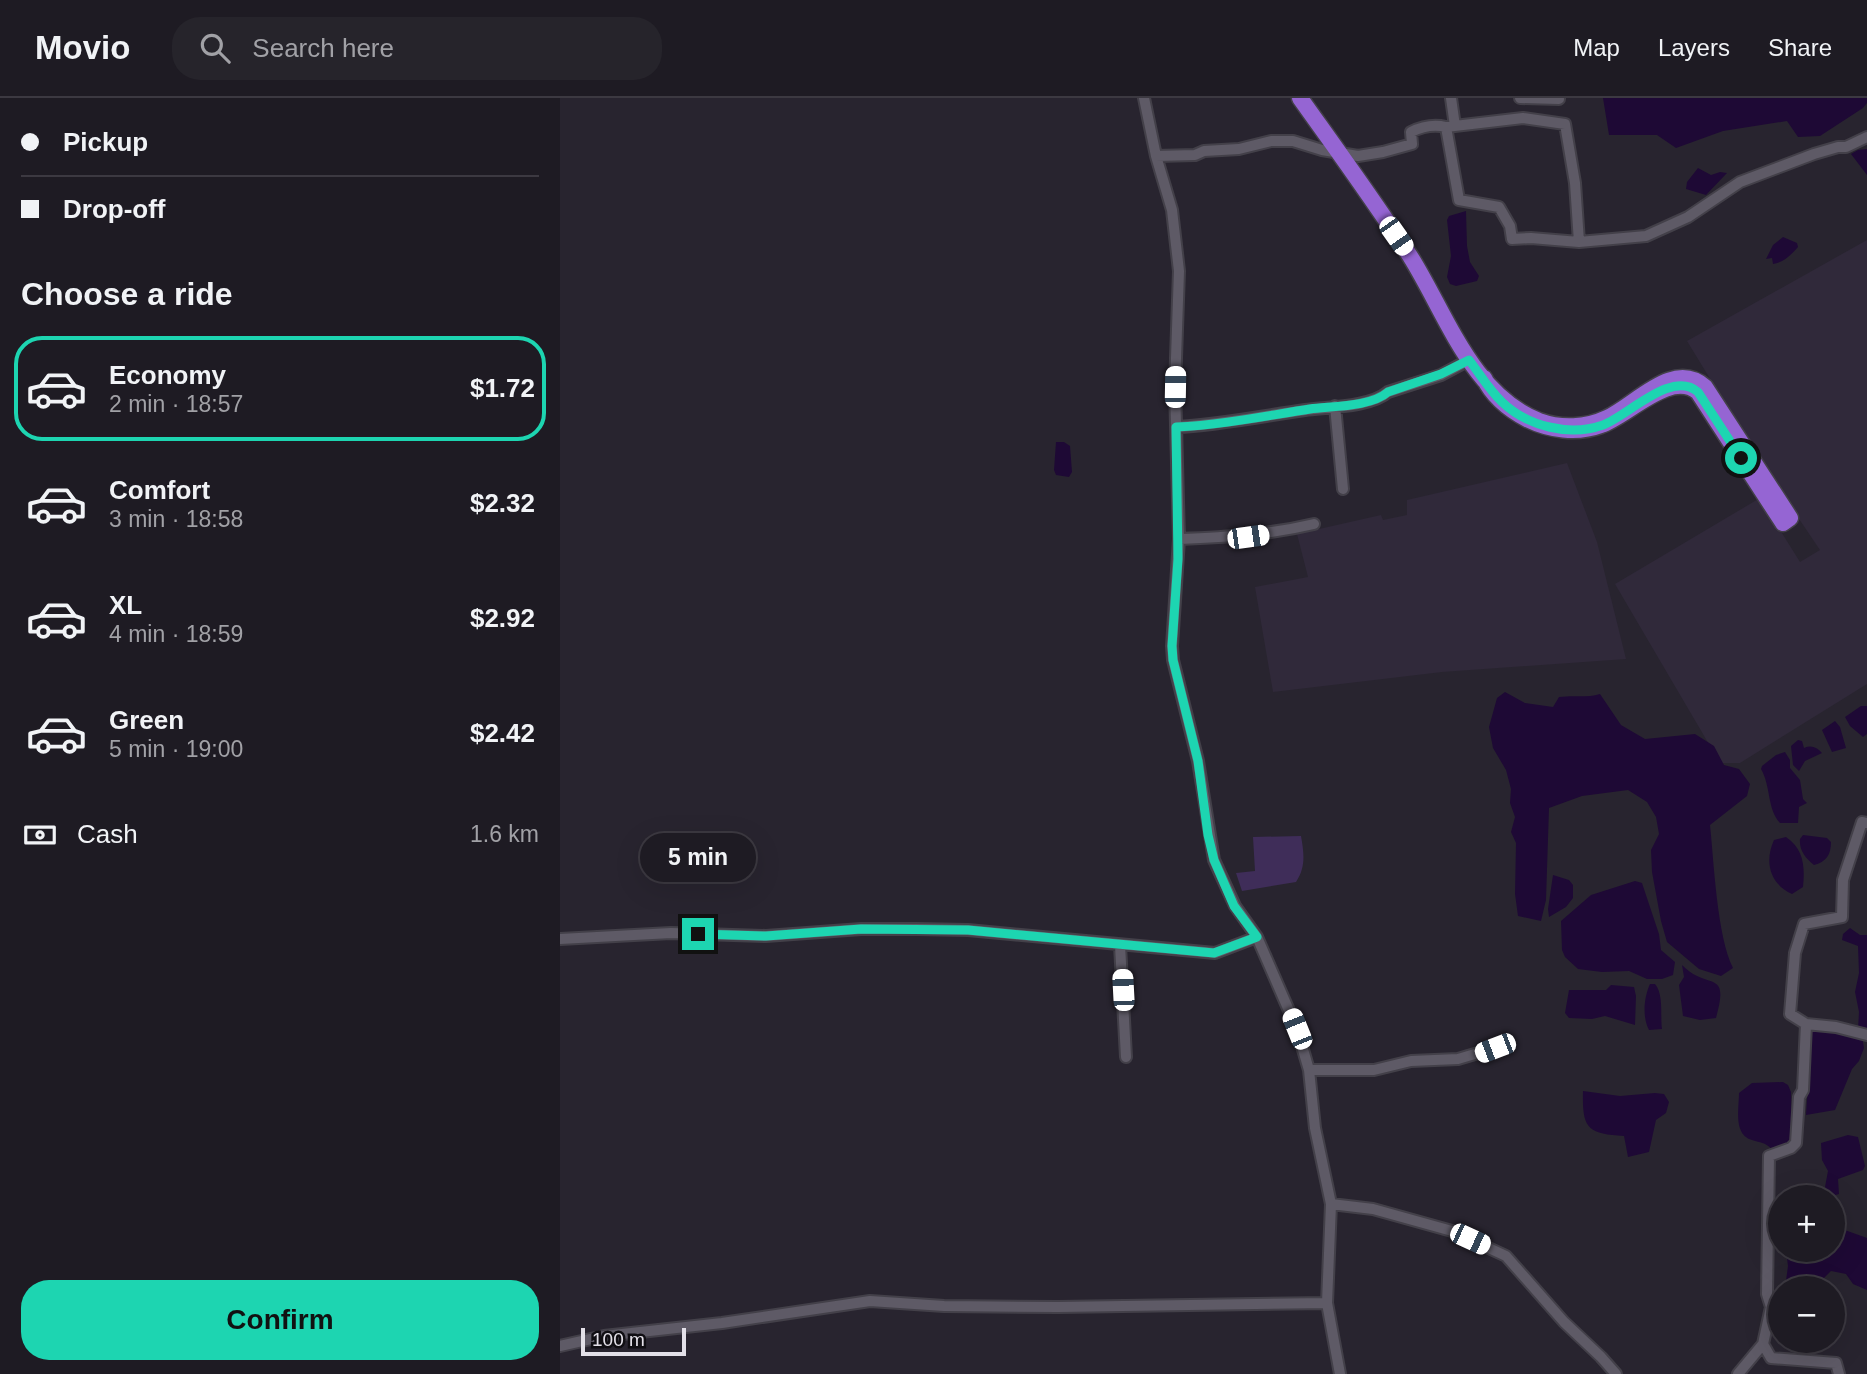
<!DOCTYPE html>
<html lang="en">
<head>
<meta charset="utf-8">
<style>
	:root { --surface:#1e1b23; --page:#26242b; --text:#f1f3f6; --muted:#a1a1a6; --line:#3c3941; --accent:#1dd5b1 }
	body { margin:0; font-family:Helvetica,sans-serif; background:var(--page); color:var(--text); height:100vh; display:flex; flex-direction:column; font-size:26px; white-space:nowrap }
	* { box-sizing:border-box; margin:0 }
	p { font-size:23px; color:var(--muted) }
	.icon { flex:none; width:38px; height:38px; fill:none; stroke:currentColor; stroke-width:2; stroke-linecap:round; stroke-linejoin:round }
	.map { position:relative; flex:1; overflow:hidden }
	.panel { display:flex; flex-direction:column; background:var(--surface); width:560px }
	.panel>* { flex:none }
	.guide { display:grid; align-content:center; height:154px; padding:0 21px; background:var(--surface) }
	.fabs { position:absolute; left:1208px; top:1087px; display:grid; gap:14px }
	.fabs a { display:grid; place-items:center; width:77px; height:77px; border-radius:50%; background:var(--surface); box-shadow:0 7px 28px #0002,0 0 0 2px var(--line); font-size:35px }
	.scale { position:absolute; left:21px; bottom:18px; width:105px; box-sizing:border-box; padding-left:7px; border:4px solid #e3e0e8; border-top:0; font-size:19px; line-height:24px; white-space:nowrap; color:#e3e0e8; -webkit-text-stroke:5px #100e13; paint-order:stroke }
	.end { position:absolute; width:32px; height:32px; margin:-16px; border:9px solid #1dd5b1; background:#111; box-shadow:0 0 0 4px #111 }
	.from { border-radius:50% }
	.bubble { position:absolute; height:49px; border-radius:24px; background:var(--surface); box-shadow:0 7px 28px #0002,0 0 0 2px var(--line); font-size:23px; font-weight:800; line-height:49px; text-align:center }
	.car { position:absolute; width:21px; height:42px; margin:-21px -10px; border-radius:9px; box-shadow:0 0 5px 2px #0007; background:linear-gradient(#fff 24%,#345 0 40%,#fff 0 76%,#345 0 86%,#fff 0) }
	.guide b { display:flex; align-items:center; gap:24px; height:66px; font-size:26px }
	.guide b+b { border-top:2px solid var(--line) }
	.guide i { width:18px; height:18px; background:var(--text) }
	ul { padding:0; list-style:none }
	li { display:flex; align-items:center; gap:21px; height:105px; margin:0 14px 10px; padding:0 7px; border:4px solid transparent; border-radius:28px }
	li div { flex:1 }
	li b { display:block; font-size:26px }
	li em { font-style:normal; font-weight:800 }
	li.active { border-color:var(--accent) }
	li>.icon { width:63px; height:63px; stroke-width:1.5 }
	h2 { padding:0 21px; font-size:32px; line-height:84px }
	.pay { display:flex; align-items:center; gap:18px; height:77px; padding:0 21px; font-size:26px }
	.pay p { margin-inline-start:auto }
	.button { display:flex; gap:14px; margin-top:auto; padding:14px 21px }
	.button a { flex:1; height:80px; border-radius:28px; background:var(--accent); color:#111; font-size:28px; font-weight:800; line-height:80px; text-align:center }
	header { display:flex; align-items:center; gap:42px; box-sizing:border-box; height:98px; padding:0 35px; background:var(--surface); border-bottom:2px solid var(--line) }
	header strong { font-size:33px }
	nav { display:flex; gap:38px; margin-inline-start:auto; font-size:24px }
	.search { width:490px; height:63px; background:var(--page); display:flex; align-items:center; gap:18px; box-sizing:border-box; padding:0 24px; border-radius:28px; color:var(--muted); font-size:26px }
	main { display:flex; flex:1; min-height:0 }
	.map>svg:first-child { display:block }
</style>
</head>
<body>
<header>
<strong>Movio</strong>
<div class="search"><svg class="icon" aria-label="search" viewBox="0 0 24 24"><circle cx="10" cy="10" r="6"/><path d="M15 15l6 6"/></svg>Search here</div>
<nav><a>Map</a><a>Layers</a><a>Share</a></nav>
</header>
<main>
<section class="panel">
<div class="guide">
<b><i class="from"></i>Pickup</b>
<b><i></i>Drop-off</b>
</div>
<h2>Choose a ride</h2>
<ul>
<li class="active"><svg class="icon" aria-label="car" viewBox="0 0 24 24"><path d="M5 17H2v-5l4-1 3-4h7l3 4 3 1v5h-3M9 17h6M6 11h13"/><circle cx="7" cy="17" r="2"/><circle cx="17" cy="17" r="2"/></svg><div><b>Economy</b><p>2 min · 18:57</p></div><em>$1.72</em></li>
<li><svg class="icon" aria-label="car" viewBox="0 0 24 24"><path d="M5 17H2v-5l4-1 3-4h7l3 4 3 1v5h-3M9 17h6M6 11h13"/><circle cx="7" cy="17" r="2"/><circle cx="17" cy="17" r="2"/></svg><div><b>Comfort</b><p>3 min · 18:58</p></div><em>$2.32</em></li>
<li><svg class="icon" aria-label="car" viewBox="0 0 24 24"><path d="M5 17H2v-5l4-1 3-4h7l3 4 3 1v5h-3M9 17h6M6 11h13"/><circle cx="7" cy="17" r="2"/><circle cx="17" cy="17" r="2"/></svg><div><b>XL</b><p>4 min · 18:59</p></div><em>$2.92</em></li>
<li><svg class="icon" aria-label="car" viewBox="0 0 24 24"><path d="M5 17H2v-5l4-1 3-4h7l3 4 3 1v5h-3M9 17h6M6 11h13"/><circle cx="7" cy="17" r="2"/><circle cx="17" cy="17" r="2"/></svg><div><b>Green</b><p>5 min · 19:00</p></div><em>$2.42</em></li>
</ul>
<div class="pay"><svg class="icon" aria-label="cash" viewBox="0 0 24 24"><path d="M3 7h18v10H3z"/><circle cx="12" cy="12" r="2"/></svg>Cash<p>1.6 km</p></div>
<div class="button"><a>Confirm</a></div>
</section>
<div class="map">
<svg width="1307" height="1276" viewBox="0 0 1307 1276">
	<rect width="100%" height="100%" fill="#28242f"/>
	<!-- built -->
	<path fill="#30293a" d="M 1307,142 L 1307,586 L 1180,665 L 1160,665 L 1055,486 L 1200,400 L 1240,464 L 1260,452 L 1204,369 L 1127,243 Z
		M 1007,365 L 1037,444 L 1066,561 L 882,574 L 713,594 L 695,489 L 748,479 L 737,436 L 821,417 L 823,422 L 847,417 L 847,402 Z"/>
	<!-- green -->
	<path fill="#3f2d59" d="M 741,738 C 744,755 746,769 736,784 L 682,793 L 676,775 L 695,773 L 693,739 Z"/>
	<!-- water -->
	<path fill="#1e0935" d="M 1043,0 L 1307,0 L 1307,5 L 1303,10 L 1260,38 L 1238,39 L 1227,23 L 1163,33 L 1116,50 L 1097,37 L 1049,37 Z
		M 1307,51 L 1307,77 L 1291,56 L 1298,52 Z
		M 1138,70 L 1151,77 L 1160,74 L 1167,75 L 1146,97 L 1126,91 L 1127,84 Z
		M 906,113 L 907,148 L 910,164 L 919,178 L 917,183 L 896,188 L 890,186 L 887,179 L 891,158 L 887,122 L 889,118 Z
		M 1223,139 L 1237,145 L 1238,149 C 1232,156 1223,165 1213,166 L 1212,160 L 1206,161 L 1213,147 Z
		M 496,344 L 504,344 L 510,348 L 512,374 L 509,379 L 496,377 L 494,372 Z
		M 945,594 L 965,605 L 993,609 L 999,599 C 1014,597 1027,600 1040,596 L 1061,627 L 1085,641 L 1135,636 L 1154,648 L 1164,667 L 1179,671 L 1190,686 L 1187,698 L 1150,727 C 1154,765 1157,838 1173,870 L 1161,878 L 1139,871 L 1107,844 L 1101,823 L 1092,774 L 1091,752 L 1099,736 L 1096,719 L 1087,704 L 1068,692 L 1022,698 L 989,710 L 986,802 L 981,823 L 958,818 L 955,796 L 956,745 L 951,734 L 955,719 L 950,705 L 951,691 L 946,672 L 933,650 L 929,629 L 937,600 Z
		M 1301,608 L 1307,608 L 1307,636 L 1303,639 L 1290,628 L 1285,619 Z
		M 1275,623 L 1280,629 L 1286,650 L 1272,654 L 1262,632 Z
		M 1238,642 L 1242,643 L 1244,650 C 1251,647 1257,649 1262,655 L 1245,663 L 1239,673 L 1233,667 L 1231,648 Z
		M 1225,654 L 1230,662 L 1230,670 L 1240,682 L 1243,701 L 1247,705 L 1239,709 L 1238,725 L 1220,725 C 1207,711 1211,688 1201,671 L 1202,668 L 1216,657 Z
		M 1243,737 L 1267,740 L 1271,744 C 1271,757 1266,764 1254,767 C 1245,760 1239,752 1240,741 Z
		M 1226,739 C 1244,751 1245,769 1243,789 L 1232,796 C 1210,786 1204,764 1214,742 Z
		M 993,777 L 1009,782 L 1013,787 L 1013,800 L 1006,809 L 989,819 L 988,811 Z
		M 1075,783 L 1082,785 L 1099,836 L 1101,852 L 1115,864 L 1113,877 L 1102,881 L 1087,881 L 1069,873 L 1042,874 L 1018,871 L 1005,859 L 1002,852 L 1001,823 L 1031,797 Z
		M 1290,830 L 1300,837 L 1307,837 L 1307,935 L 1298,932 L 1299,914 L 1295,894 L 1299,875 L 1298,848 L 1282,842 L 1283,836 Z
		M 1122,867 C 1148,894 1170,869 1156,920 L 1140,922 L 1123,918 L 1119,887 L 1124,879 Z
		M 1090,886 L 1095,886 C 1104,897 1100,917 1102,931 L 1089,932 C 1082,919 1084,899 1090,886 Z
		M 1051,887 L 1074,889 L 1076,898 L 1075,927 L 1045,918 L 1032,921 L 1009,920 L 1005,915 L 1009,892 L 1046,892 Z
		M 1252,929 L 1302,938 L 1304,950 L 1299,963 L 1292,971 L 1275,1012 L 1246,1017 L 1250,958 L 1246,943 Z
		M 1223,984 L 1228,987 L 1231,994 L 1232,1039 L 1230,1047 L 1212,1051 C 1204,1044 1201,1045 1192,1042 C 1173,1037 1179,1010 1179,995 L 1192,985 Z
		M 1023,993 L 1060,998 L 1095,995 L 1104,996 L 1109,1004 L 1106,1015 L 1096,1022 L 1089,1054 L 1068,1059 L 1064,1038 C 1027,1036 1022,1030 1023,993 Z
		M 1288,1037 L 1298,1039 L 1305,1068 L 1303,1072 L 1278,1081 L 1279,1096 L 1272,1098 L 1265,1089 L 1268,1073 L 1262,1062 L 1261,1045 Z
		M 1272,1122 L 1282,1131 L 1307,1140 L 1307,1192 L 1293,1186 L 1286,1176 L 1271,1173 L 1254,1190 L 1225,1190 L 1228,1168 L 1226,1152 L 1272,1152 Z"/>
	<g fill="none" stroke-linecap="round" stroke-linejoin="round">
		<!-- minor casing -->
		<g stroke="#434049" stroke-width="14">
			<path id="minor" d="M 584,0 L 596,58 L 612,112 L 619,173 L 615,289 L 619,441 L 612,548 L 613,562 L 638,663 L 654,762 L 675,808 L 697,839 L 737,931 L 749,972 L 755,1030 L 771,1106 L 767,1205 L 780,1276
				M 891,0 L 895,28
				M 960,0 L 999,1
				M 886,29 L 963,20 L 1005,26 L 1015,85 L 1019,144
				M 596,58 L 635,57 L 644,53 L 679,51 L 711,43 L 733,43 L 762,52 L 798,58 L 823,54 L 852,46 L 851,34 C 863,28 873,26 886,29 L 899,102 L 939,109 L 950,128 L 952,141 L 971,140 L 1019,144 L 1086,138 L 1128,119 L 1180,84 L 1254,56 L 1278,49 L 1286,49 L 1307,39
				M 775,308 L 783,391
				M 616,329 C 660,327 702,318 745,312 C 768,309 811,309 828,294 L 881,277 L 909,262
				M 619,441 C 666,439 708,437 754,426
				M 0,841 L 111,835 L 206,838 L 301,831 L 357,831 L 408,832 L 655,855 L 697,839
				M 560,847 L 566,959
				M 1246,926 L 1276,929 L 1307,937
				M 749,972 L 814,972 L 851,963 L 898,961 L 935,950
				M 771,1106 L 813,1111 L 892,1133 L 946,1158 L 1004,1224 L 1041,1259 L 1056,1276
				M 1203,1246 L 1211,1260 L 1276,1265 L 1279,1276
				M 0,1248 L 44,1238 L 162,1225 L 310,1203 L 384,1208 L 498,1209 L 767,1205
				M 1178,1276 L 1203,1246 L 1211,1209 L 1207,1196 L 1209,1058 L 1231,1050 L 1236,1045 L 1239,999 L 1243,992 L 1246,926 L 1230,916 L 1235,855 L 1244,826 L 1282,819 L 1283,782 L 1302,724 L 1307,725"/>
		</g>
		<!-- highway casing -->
		<g stroke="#434049" stroke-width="19">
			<path id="highway" d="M 740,0 C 777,52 815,104 850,158 C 886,215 911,296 979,323 C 1001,331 1026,330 1047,320 C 1076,307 1113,261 1145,289 L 1230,420 L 1223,425 L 1138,294 C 1111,271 1068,318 1041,327 C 1017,336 989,332 967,321 C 948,311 933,299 924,280"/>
		</g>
		<!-- minor -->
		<use href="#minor" stroke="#5e5a66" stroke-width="10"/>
		<!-- highway -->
		<use href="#highway" stroke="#9565d3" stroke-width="16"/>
	</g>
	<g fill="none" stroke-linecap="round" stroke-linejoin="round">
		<!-- route -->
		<path stroke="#1dd5b1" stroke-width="9" d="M 138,836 L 206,838 L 301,831 L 408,832 L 654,855 L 697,839 L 674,808 L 654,762 L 648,737 L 638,663 L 613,562 L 612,548 L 618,461 L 616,329 C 661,327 705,318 750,311 C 772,308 811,309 828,294 L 881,276 L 909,262 C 920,276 929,292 942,304 C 967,328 1009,339 1043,327 C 1069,317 1112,271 1138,294 L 1181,360"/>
	</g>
</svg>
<div class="fabs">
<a>+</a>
<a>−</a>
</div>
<div class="scale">100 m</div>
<i class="end from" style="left:1181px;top:360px"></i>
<i class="end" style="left:138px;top:836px"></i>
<div class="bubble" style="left:80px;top:735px;width:116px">5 min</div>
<i class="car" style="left:836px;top:138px;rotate:145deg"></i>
<i class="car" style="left:615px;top:289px;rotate:1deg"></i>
<i class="car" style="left:688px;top:439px;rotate:82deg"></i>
<i class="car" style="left:563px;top:892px;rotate:357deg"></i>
<i class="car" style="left:737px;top:931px;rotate:338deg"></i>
<i class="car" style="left:935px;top:950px;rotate:249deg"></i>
<i class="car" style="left:910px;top:1141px;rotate:115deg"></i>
</div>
</main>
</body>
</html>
